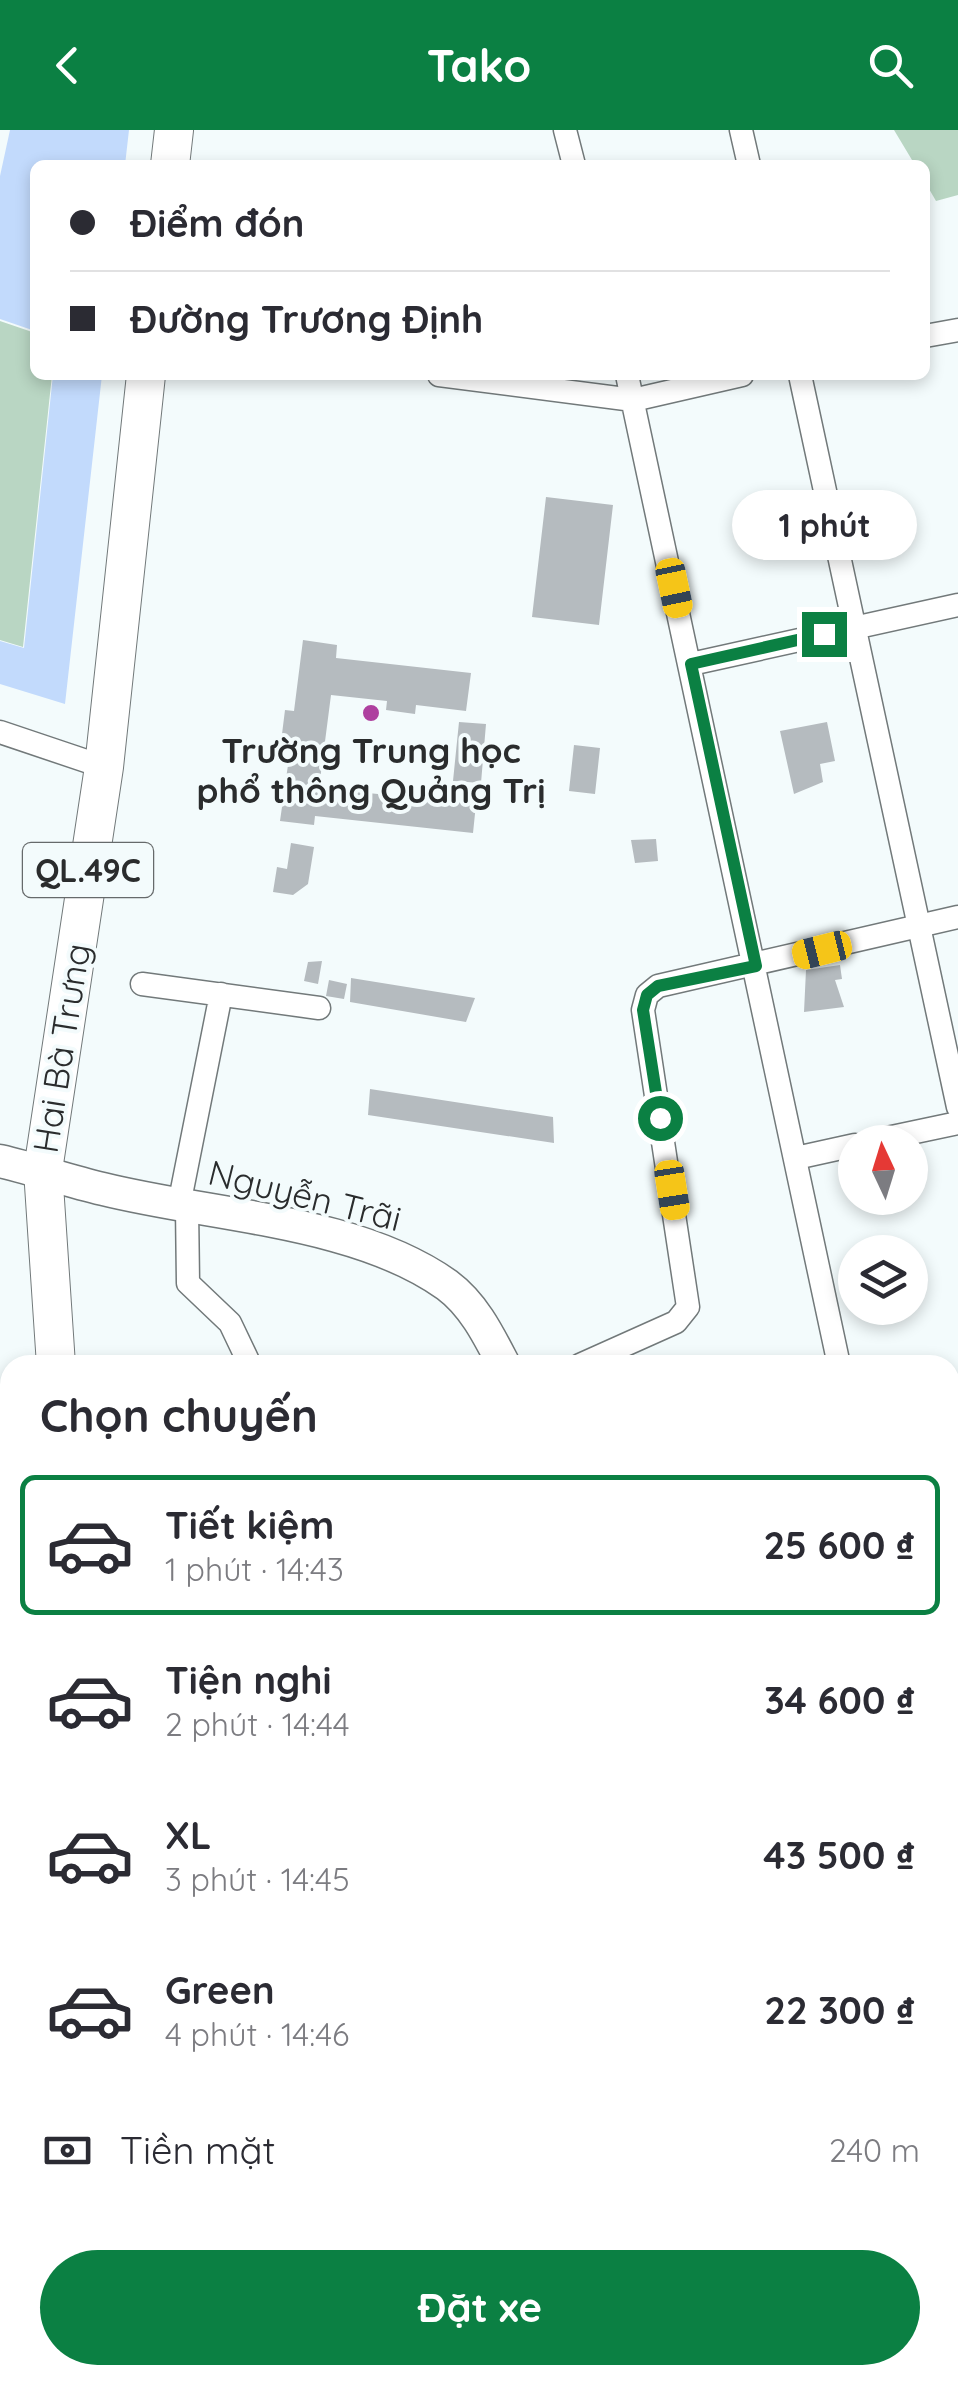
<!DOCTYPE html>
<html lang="vi">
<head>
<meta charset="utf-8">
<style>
	:root { --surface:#fff; --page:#f7f7f7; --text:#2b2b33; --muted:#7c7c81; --line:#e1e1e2; --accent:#0b8043 }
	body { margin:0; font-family:Quicksand,sans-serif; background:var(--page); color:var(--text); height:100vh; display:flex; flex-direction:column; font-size:38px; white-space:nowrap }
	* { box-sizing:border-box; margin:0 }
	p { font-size:32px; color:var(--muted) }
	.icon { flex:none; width:55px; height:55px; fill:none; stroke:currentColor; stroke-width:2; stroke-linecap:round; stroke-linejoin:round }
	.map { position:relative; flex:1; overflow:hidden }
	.drawer { position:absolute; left:0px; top:1225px; width:960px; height:1030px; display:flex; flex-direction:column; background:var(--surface); border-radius:30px 30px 0 0; box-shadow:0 5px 15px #0003 }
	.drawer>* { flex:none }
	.banner { position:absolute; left:30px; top:30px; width:900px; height:220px; border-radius:15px; box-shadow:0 5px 15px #0003; display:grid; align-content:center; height:220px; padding:0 40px; background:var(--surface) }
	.needle { width:65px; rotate:356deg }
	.fabs { position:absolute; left:838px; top:995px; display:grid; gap:20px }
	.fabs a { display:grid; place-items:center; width:90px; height:90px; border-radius:50%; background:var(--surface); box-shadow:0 5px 15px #0003; font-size:50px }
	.end { position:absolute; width:45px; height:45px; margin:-22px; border:12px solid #0b8043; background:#fff; box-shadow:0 0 0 5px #fff }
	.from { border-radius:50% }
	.bubble { position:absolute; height:70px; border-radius:35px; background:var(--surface); box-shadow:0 5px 15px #0003; font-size:32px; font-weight:700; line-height:70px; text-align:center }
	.car { position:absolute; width:30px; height:60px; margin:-30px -15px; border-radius:12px; box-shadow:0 0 8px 2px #0007; background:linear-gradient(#f5c518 24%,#345 0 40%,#f5c518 0 76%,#345 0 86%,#f5c518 0) }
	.banner b { display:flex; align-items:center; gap:35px; height:95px; font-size:38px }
	.banner b+b { border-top:2px solid var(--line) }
	.banner i { width:25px; height:25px; background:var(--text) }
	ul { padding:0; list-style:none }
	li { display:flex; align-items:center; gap:30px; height:140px; margin:0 20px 15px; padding:0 20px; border:5px solid transparent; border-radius:15px }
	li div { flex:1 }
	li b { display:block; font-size:38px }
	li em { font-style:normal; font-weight:700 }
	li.active { border-color:var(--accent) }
	li>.icon { width:90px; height:90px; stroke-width:1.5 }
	h2 { padding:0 40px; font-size:45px; line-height:120px }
	.pay { display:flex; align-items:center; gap:25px; height:110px; padding:0 40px; font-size:38px }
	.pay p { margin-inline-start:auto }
	.button { display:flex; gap:20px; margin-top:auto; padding:20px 40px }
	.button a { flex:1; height:115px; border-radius:60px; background:var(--accent); color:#fff; font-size:40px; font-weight:700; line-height:115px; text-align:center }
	header { display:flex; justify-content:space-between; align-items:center; height:130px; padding:0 40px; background:var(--accent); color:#fff; font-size:45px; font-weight:700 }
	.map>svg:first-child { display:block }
</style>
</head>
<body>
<header><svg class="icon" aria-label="back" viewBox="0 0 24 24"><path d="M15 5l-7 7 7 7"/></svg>Tako<svg class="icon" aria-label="search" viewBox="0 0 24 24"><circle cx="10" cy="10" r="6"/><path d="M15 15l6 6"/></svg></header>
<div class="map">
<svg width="958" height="2255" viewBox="0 0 958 2255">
	<rect width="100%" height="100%" fill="#f3fbfc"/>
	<!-- green -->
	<path fill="#b9d6c3" d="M 894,0 L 958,0 L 958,65 L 936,71 L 925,52 L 925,35 L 915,35 Z
		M 0,191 L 35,203 L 35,245 L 52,245 L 23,517 L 0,510 Z"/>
	<!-- water -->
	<path fill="#c2dafc" d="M 10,0 L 129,0 L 125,35 L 35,35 L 35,201 L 0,189 L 0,46 Z
		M 53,245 L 102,245 L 65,574 L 0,554 L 0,511 L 24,518 Z"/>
	<!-- building -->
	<path fill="#b5bbbf" d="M 546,367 L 613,375 L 599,495 L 532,487 Z
		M 303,510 L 337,515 L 336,528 L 471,543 L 466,581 L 416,575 L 415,584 L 386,580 L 387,571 L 331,565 L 319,658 L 476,674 L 473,703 L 315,686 L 314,695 L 280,691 L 290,621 L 280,620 L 285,580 L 294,581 Z
		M 459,592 L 486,594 L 481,653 L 453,651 Z
		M 827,592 L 835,631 L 820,634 L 823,652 L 794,664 L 780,601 Z
		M 574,615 L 600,618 L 595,664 L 569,661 Z
		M 656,709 L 658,731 L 635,733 L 631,710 Z
		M 291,713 L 314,717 L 308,754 L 293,765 L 273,762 L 277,737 L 287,739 Z
		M 322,831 L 318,854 L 304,851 L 308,832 Z
		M 840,835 L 842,849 L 835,850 L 844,877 L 804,882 L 806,840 Z
		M 351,848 L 475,868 L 466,892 L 350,872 Z
		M 329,850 L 347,854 L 344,869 L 326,866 Z
		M 370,959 L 553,987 L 554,1013 L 368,985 Z"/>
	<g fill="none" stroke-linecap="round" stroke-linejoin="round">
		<!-- street casing -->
		<g stroke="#72797a" stroke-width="25">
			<path id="street" d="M 565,0 L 574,35
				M 741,0 L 749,35
				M 925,206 L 958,200
				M 439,245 L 633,270 L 742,245
				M 627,245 L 839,1235
				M 800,245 L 958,977
				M 691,534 L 958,475
				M 0,602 L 104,637
				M 142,854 L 319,878
				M 868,1012 L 958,993
				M 796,1028 L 855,1015
				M 179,1075 L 221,864
				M 187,1077 L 188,1153 L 230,1193 L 250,1235
				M 580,1235 L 676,1192 L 688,1177 L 643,880 L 647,865 L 658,856 L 958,787
				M 0,1346 L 10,1344
				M 950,1434 L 958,1431
				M 0,1442 L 10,1442
				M 0,1544 L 10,1541
				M 0,1969 L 10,1969
				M 929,2255 L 958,2245"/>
		</g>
		<!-- secondary casing -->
		<g stroke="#72797a" stroke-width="35">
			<path id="secondary" d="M 0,1031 C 35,1039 68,1051 103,1059 C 211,1086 356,1090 447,1155 C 474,1175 489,1206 504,1235
				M 0,1781 L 10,1779
				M 950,2190 L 958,2207"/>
		</g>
		<!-- primary casing -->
		<g stroke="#72797a" stroke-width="40">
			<path id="primary" d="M 170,35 L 174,0
				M 56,1235 L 43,1040 L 104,637 L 146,245
				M 100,2255 L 100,2245"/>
		</g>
		<!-- street -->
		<use href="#street" stroke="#fff" stroke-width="22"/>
		<!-- secondary -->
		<use href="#secondary" stroke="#fff" stroke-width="32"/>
		<!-- primary -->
		<use href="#primary" stroke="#fff" stroke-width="38"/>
	</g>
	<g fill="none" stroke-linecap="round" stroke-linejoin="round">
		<!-- route -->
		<path stroke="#0b8043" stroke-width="12" d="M 660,988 L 643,880 L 647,865 L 658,856 L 756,836 L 691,534 L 824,504"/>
	</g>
	<!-- markers -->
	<circle fill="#ae409f" stroke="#f3fbfc" stroke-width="4" cx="371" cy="583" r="10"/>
	<g text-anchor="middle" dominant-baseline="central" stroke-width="8" stroke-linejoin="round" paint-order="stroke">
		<!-- shield labels -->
		<rect fill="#f3fbfc" stroke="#666a6b" stroke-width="2.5" x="23" y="713" width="130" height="54" rx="8"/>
		<g font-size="32" font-weight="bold" fill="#2a2c2d">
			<text x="88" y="740">QL.49C</text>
		</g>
		<!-- poi labels -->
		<g font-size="35" font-weight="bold" fill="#2a2c2d" stroke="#f3fbfc">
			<text x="371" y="620">Trường Trung học<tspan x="371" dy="40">phổ thông Quảng Trị</tspan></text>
		</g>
		<!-- street labels -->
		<g font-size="35" fill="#2a2c2d" stroke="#f3fbfc">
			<text transform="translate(61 918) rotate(-81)">Hai Bà Trưng</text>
			<text transform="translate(305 1065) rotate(14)">Nguyễn Trãi</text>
		</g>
	</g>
</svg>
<div class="fabs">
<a><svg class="needle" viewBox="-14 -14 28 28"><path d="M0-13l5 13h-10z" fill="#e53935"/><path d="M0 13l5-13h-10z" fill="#7c7c81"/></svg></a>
<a><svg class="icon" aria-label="layers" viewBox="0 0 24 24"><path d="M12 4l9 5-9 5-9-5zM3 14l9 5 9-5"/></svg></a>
</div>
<i class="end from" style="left:660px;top:988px"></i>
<i class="end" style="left:824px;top:504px"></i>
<div class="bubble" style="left:732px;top:360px;width:185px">1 phút</div>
<i class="car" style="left:674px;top:458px;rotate:168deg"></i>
<i class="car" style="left:822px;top:820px;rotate:256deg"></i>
<i class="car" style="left:672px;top:1060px;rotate:171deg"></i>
<div class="banner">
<b><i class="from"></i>Điểm đón</b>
<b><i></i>Đường Trương Định</b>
</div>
<section class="drawer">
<h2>Chọn chuyến</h2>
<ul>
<li class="active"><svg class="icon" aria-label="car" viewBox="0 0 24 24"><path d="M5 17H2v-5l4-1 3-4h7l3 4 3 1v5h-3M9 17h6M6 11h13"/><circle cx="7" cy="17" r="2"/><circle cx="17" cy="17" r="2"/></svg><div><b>Tiết kiệm</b><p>1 phút · 14:43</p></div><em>25 600 ₫</em></li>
<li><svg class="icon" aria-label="car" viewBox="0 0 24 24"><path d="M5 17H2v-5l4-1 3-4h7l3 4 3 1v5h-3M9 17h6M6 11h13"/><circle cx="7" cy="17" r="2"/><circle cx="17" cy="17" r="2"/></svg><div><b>Tiện nghi</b><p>2 phút · 14:44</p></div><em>34 600 ₫</em></li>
<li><svg class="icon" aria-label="car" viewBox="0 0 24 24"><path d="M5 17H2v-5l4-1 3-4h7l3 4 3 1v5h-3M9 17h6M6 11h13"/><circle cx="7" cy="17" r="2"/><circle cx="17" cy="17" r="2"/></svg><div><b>XL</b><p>3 phút · 14:45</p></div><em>43 500 ₫</em></li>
<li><svg class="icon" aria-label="car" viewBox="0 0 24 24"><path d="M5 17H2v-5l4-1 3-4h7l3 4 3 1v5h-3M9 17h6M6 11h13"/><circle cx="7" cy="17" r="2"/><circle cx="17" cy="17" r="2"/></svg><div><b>Green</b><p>4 phút · 14:46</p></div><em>22 300 ₫</em></li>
</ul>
<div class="pay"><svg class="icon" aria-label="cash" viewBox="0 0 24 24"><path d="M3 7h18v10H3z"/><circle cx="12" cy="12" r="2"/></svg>Tiền mặt<p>240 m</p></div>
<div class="button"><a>Đặt xe</a></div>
</section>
</div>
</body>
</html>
